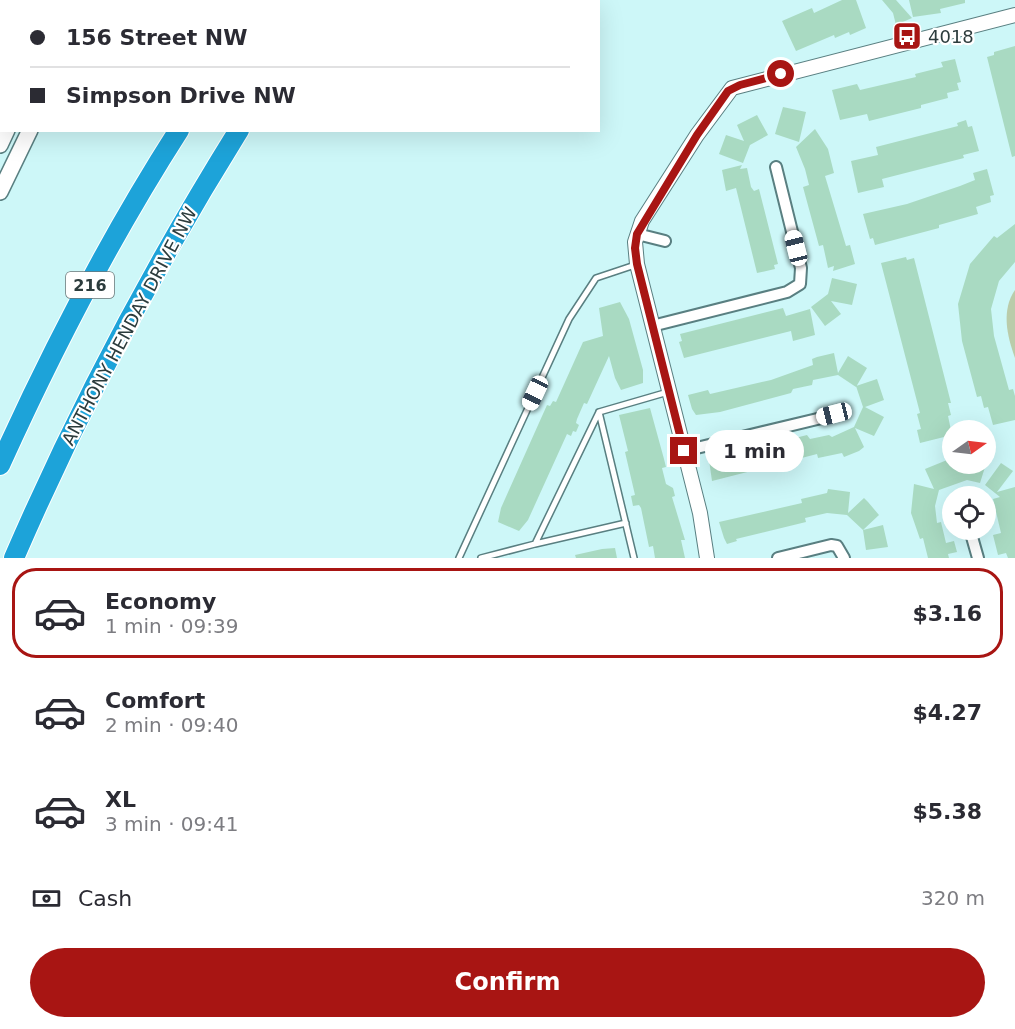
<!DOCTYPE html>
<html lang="en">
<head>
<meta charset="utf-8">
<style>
	:root { --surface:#fff; --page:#f7f7f7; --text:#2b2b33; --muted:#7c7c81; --line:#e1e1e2; --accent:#a81513 }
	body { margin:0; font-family:"DejaVu Sans",sans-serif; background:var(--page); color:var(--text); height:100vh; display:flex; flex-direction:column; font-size:22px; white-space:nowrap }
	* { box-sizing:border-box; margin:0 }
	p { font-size:20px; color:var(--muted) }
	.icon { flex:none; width:33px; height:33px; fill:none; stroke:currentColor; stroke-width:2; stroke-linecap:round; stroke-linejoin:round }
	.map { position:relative; height:558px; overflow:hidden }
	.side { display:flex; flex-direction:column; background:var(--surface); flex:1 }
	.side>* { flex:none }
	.guide { position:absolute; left:0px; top:0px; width:600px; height:132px; box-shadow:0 6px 24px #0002; display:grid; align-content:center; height:132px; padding:0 30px; background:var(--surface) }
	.needle { width:39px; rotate:76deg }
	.buttons { position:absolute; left:942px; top:420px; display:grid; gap:12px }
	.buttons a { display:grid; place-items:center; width:54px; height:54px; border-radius:50%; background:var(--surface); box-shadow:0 6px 24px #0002; font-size:30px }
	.end { position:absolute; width:27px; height:27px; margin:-14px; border:8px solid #a81513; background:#fff; box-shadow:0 0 0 3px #fff }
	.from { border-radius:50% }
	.bubble { position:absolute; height:42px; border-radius:21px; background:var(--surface); box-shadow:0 6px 24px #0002; font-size:20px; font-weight:800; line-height:42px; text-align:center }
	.car { position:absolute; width:18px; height:36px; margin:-18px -9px; border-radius:8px; box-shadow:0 0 4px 2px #0007; background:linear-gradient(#fff 24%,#345 0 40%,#fff 0 76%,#345 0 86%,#fff 0) }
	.guide b { display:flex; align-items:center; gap:21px; height:57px; font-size:22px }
	.guide b+b { border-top:2px solid var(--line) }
	.guide i { width:15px; height:15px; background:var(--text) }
	ul { padding:10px 0 0; list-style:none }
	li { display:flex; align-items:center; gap:18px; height:90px; margin:0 12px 9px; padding:0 18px; border:3px solid transparent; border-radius:24px }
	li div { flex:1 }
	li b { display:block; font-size:22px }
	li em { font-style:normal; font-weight:800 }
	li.active { border-color:var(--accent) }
	li>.icon { width:54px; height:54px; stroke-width:1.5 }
	.pay { display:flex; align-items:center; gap:15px; height:66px; padding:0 30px; font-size:22px }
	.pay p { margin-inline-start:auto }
	.primary-button { display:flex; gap:12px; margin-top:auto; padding:12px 30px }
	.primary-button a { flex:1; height:69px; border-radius:36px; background:var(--accent); color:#fff; font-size:24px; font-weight:800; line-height:69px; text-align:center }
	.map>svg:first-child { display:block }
</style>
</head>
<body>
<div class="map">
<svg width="1015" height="558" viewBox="0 0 1015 558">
	<rect width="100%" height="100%" fill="#cdf7f8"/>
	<!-- green -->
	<path fill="#baccaa" d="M 1015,290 L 1015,358 C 1007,336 1001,310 1015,290 Z"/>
	<!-- building -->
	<path fill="#a9dac2" d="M 842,0 L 856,0 L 866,28 L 850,35 L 849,32 L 835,38 L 834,35 L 796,51 L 782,21 L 812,8 L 814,13 Z
		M 882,0 L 896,0 L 912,18 L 896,25 L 893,13 Z
		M 909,0 L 965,0 L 965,3 L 940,9 L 941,13 L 913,17 Z
		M 1015,46 L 1015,156 L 1012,157 L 987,57 L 994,55 L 994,52 Z
		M 955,59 L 961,82 L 957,83 L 959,90 L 947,93 L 948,98 L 921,105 L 921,108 L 869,121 L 867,114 L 840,120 L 832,90 L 857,84 L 860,90 L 916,77 L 915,74 L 943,67 L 941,62 Z
		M 783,107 L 806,112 L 799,142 L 775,134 Z
		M 757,115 L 768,135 L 750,145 L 743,163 L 719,154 L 726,135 L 744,141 L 737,125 Z
		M 966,120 L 968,127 L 972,126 L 979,151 L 963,155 L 964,158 L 882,179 L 884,187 L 858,193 L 851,161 L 878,155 L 876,147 L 958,126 L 957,123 Z
		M 815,129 L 828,149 L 834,173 L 825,176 L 846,246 L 850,245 L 855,264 L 833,271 L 834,266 L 828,268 L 823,245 L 819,246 L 803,187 L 809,185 L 805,169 L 796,147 Z
		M 742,165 L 740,169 L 747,168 L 751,187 L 754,191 L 759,189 L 778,264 L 774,265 L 775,269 L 757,273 L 736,188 L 726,191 L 722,170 Z
		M 987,169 L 994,195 L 990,196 L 991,202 L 976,207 L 978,214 L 939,225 L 939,228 L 875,245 L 873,238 L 870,239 L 863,214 L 907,204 L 960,186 L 975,180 L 973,173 Z
		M 1015,224 L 1015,262 L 999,281 L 991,309 L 994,336 L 1009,390 L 1013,389 L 1015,396 L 1015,420 L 993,425 L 988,407 L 984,408 L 981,396 L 977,397 L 962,341 L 958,304 L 970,264 L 994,236 L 997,238 Z
		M 906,257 L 907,260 L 914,258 L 951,403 L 948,403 L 951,415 L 948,416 L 952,435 L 920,443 L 917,430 L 921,429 L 917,414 L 920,413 L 881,263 Z
		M 832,278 L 857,284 L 852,305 L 831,301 L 841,314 L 825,326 L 811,307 L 828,294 Z
		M 620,302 L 629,319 L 643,370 L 643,383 L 621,390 L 615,378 L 609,356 L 587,404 L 584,403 L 577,419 L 576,423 L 579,425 L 576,432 L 573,431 L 571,436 L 567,434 L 528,520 L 519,531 L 498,522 L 501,508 L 547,405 L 550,406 L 553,401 L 556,402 L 583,342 L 603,336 L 599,308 Z
		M 783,308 L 786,316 L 810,309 L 815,335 L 793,341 L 791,331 L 684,358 L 679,342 L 682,341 L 680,334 Z
		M 834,353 L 838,373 L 848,356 L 867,368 L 856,387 L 838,375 L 813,380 L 812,385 L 793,389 L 791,393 L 720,412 L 696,415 L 692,409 L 688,395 L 708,390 L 710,394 L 771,380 L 813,365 L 812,359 L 817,357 Z
		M 877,379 L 884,400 L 865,407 L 884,417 L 874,436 L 855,428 L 864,447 L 859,451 L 844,457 L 842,453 L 818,458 L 817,454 L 712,481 L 709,460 L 807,435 L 810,439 L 829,435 L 832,437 L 854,427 L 863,407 L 856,386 Z
		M 650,408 L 664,459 L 666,467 L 662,468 L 666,484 L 673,488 L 675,496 L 672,497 L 685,540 L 681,540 L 685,558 L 655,558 L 653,546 L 649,547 L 641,508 L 639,505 L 633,506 L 631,496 L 635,495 L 625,452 L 628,451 L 619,415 Z
		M 952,458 L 952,464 L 986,464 L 980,483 L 967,480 L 939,490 L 935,506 L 937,523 L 941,522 L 946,543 L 954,541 L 957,552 L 948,554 L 949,558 L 928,558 L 923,538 L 920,539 L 911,513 L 914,484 L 934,489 L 925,469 Z
		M 1001,463 L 1013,471 L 997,492 L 1015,487 L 1015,558 L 1008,558 L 1006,553 L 998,555 L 993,535 L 1001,533 L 993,499 L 1000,497 L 985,485 Z
		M 828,489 L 850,492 L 848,513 L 864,498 L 868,502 L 879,515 L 863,530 L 883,525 L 888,547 L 866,550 L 863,530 L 847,515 L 827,513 L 805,518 L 806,522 L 736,539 L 737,541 L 727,544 L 724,538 L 719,522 L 802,503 L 801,499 L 827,493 Z
		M 615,548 L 617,558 L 576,558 L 575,555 L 602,549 Z"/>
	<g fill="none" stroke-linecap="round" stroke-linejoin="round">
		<!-- service casing -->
		<g stroke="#597f81" stroke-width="8">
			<path id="service" d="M 21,0 L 25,2
				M 0,49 L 2,45
				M 599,412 L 634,558
				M 535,544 L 626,523
				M 459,558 L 569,319 L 596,278 L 635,265
				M 481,558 L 535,544 L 599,412 L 668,392"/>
		</g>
		<!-- minor casing -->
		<g stroke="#597f81" stroke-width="14">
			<path id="minor" d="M 637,234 L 665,241
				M 652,326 L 787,292 L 800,284 L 801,268 L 776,167
				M 684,451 L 834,415
				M 970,530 L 978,558
				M 778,558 L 831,545 L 837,546 L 844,558"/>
		</g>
		<!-- tertiary casing -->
		<g stroke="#597f81" stroke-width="16">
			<path id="tertiary" d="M 707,558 L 700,513 L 637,264 L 635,242 L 642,221 L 697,135 L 732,88 L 1015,15"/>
		</g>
		<!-- secondary casing -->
		<g stroke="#597f81" stroke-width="18">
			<path id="secondary" d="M 70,2 L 71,0
				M 92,2 L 93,0
				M 0,145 L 7,130
				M 0,192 L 30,130"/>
		</g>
		<!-- motorway casing -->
		<g stroke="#fff" stroke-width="22">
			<path id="motorway" d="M 263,2 L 264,0
				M 325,2 L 326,0
				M 0,465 C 52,350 111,236 179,130
				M 14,558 C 78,410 153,268 239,130"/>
		</g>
		<!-- service -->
		<use href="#service" stroke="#fff" stroke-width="5"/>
		<!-- minor -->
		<use href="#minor" stroke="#fff" stroke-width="10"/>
		<!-- tertiary -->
		<use href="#tertiary" stroke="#fff" stroke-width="14"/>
		<!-- secondary -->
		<use href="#secondary" stroke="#fff" stroke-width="15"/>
		<!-- motorway -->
		<use href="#motorway" stroke="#1da3d9" stroke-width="20"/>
	</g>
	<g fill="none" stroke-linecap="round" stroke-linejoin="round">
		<!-- route -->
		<path stroke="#a81513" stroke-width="8" d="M 684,451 L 637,264 L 635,248 L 637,234 L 697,135 L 728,91 L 740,85 L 781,74"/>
	</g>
	<!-- icons -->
	<defs>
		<g id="bus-square" transform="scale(1.5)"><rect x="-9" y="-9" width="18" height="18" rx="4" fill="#a81513" stroke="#fff"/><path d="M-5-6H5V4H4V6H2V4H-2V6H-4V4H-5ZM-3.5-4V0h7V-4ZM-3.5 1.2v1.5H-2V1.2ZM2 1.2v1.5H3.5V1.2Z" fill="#fff"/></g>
	</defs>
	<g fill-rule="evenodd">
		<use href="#bus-square" x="907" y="36"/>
	</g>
	<g text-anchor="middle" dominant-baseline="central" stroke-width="4.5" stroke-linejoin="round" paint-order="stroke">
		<!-- shield labels -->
		<rect fill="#fff" stroke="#6b7677" stroke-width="1.5" x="66" y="272" width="48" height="26" rx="4.5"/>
		<g font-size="16" font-weight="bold" fill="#2c3c3d">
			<text x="90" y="285">216</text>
		</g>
		<!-- poi labels -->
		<g font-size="18" fill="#2c3c3d" stroke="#fff" text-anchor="start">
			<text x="928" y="36">4018</text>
		</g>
		<!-- street labels -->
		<g font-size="18" fill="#2c3c3d" stroke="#fff">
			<text transform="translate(129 326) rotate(-62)">ANTHONY HENDAY DRIVE NW</text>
		</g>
	</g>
</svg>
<div class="buttons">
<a><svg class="needle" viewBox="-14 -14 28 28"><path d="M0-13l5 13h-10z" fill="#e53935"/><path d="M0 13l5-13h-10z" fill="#7c7c81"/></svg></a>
<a><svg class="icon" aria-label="locate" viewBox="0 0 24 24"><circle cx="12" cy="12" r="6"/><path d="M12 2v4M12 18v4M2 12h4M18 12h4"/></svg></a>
</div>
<i class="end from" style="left:781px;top:74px"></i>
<i class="end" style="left:684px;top:451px"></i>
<div class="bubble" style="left:705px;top:430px;width:99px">1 min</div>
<i class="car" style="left:796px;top:248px;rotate:346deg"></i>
<i class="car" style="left:535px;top:393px;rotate:205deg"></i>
<i class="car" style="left:834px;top:414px;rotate:256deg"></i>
<div class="guide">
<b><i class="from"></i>156 Street NW</b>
<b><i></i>Simpson Drive NW</b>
</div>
</div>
<section class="side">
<ul>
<li class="active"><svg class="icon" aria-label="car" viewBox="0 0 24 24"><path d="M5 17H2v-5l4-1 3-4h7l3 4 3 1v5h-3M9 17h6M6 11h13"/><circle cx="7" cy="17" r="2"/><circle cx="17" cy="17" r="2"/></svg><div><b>Economy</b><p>1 min · 09:39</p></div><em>$3.16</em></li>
<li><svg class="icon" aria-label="car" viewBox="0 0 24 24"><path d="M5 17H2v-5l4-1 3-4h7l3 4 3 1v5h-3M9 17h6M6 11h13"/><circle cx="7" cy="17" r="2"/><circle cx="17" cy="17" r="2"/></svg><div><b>Comfort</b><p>2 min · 09:40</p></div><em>$4.27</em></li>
<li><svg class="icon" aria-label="car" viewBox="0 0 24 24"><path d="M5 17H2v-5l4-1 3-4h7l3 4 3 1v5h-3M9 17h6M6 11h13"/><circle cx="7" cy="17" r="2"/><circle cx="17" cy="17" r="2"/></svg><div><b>XL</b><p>3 min · 09:41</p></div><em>$5.38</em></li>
</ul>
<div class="pay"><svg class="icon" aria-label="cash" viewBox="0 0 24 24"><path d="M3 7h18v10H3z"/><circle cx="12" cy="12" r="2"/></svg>Cash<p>320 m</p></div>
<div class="primary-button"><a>Confirm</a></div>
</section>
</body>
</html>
